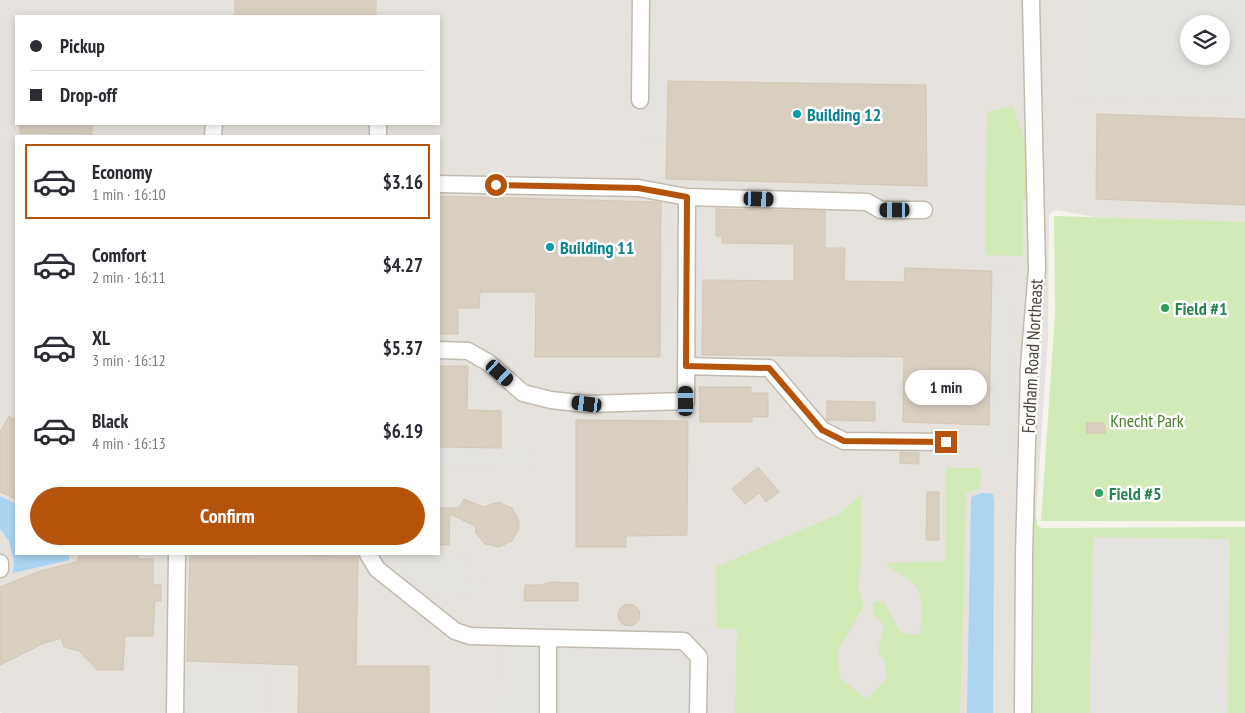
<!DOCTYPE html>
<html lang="en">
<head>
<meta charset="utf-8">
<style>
	:root { --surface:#fff; --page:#f7f7f7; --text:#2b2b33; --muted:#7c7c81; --line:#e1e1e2; --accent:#b45309 }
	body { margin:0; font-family:"PT Sans Narrow",sans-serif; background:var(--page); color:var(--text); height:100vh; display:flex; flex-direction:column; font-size:19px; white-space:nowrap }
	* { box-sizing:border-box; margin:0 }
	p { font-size:16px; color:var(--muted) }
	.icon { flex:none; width:28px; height:28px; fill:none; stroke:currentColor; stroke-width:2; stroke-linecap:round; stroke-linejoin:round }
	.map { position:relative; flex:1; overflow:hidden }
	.side { position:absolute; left:15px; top:135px; width:425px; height:420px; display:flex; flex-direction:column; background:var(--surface); border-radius:0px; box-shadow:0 2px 8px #0003 }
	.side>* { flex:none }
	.banner { position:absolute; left:15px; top:15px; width:425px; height:110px; border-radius:0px; box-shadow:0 2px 8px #0003; display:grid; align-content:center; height:110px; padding:0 15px; background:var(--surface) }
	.fabs { position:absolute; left:1180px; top:15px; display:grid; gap:10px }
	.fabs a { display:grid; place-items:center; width:50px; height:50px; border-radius:50%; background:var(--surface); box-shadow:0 2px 8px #0003; font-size:25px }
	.end { position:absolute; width:22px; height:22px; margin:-11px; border:6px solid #b45309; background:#fff; box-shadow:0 0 0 2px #fff }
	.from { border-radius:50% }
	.bubble { position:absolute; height:35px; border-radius:18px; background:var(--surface); box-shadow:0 2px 8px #0003; font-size:16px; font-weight:700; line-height:35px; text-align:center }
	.car { position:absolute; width:15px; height:30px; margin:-15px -8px; border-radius:6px; box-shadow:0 0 4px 1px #0007; background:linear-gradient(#222 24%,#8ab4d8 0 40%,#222 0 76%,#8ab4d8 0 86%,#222 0) }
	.banner b { display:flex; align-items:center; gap:18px; height:48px; font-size:19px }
	.banner b+b { border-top:1px solid var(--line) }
	.banner i { width:12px; height:12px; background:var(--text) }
	ul { padding:9px 0 0; list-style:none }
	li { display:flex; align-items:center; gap:15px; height:75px; margin:0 10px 8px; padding:0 5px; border:2px solid transparent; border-radius:0px }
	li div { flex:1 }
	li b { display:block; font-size:19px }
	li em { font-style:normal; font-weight:700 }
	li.on { border-color:var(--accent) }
	li>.icon { width:45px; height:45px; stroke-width:1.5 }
	.primary-button { display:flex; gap:10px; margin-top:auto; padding:10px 15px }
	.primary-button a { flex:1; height:58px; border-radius:30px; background:var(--accent); color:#fff; font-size:20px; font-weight:700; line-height:58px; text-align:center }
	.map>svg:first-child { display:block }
</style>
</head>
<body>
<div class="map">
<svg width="1245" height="713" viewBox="0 0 1245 713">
	<rect width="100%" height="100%" fill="#f6f3ec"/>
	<!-- industrial -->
	<path fill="#e6e2dd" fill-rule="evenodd" d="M 0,0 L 1245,0 L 1245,223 L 1095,217 L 1055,210 L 1049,214 L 1048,339 L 1036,514 L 1030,514 L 1027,713 L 2,713 L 0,711 ZM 16,16 L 439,16 L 439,124 L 16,124 ZM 1189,24 L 1221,24 L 1221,56 L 1189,56 ZM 16,136 L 439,136 L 439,554 L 16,554 Z"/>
	<!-- green -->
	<path fill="#d2eab5" d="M 1013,106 L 1030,157 L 1029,199 L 1023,199 L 1023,256 L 985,255 L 987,112 Z
		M 1054,216 L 1245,222 L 1245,521 L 1041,521 L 1055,314 Z
		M 946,468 L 981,468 L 980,488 L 966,493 L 960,713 L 735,713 L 737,629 L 717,628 L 716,567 L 839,514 L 861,495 L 861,562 L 858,587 L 864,606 L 837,652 L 840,678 L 867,699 L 887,678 L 885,663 L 878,650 L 884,625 L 873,613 L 873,601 L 884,602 L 900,632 L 919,635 C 924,619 925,590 909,579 C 901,573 892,572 887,563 L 945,561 Z
		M 1030,514 L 1036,514 L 1037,525 L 1041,528 L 1245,527 L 1245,713 L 1027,713 Z"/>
	<!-- parking -->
	<path fill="#e5e3e0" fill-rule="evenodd" d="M 1075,0 L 1245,0 L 1245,103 L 1075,98 ZM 1189,24 L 1221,24 L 1221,56 L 1189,56 Z
		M 647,69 L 668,69 L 667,142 L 646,141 Z
		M 667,202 L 680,203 L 679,357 L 665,357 Z
		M 992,271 L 1012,272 L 1009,459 L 989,459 Z
		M 439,447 L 536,447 L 534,469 L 439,468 Z
		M 1093,537 L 1230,539 L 1228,713 L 1089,713 Z
		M 439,552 L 472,553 L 470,581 L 484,582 L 484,596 L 424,594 L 382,562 L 382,554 Z
		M 497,628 L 712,630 L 711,713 L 496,713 Z
		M 186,669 L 266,670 L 270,713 L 183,713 Z"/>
	<!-- water -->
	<path fill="#a9d4f2" d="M 982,493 L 993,494 L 994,502 L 993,713 L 967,713 L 971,497 Z
		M 0,496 L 16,504 L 16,554 L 69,554 L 69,560 L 13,573 L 14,561 L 9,541 L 0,529 Z"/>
	<!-- building -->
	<path fill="#d8cfc1" stroke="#d3c7b4" d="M 235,0 L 376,0 L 376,16 L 235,16 Z
		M 668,81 L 926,85 L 927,186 L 666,179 Z
		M 1097,114 L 1245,119 L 1245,205 L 1096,199 Z
		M 20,124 L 92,124 L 92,134 L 20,133 Z
		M 439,196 L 661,202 L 660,357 L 535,357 L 536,292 L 480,292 L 479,308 L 458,308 L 458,334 L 439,334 Z
		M 716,209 L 825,211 L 825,248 L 845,248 L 844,281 L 904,282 L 905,268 L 992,271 L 989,425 L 903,422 L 904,357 L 702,355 L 703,280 L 794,281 L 794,244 L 722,243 L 722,236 L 716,236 Z
		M 439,366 L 468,366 L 467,410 L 501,411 L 501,448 L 439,447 Z
		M 699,387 L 751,387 L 751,393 L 768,393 L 768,417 L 752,417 L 752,422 L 700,422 Z
		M 827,401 L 875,402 L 875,421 L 827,420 Z
		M 9,416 L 16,420 L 16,499 L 0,492 L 0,432 Z
		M 576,420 L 688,421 L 687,535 L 626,536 L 626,547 L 576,547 Z
		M 1086,423 L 1104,423 L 1105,433 L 1087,433 Z
		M 900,452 L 919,453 L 919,464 L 900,463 Z
		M 758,467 L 779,492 L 766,502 L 759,493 L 745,504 L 732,489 Z
		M 927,492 L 939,492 L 939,540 L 926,540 Z
		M 464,499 L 483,507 L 498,502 L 512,508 L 519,521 L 519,528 L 512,541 L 499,547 L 485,544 L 476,533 L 475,526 L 450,514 L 449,545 L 439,545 L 439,508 L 459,508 Z
		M 80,554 L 137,554 L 139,559 L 153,559 L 153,584 L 161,585 L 161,601 L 155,601 L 153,636 L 125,636 L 123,670 L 97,670 L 79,651 L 64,647 L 61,638 L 42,644 L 0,665 L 0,587 L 40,571 L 76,562 Z
		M 190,554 L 358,556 L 356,666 L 429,666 L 429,713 L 298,713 L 299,665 L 187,661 Z
		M 551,582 L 578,583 L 578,601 L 524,601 L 525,585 L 542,585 Z
		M618 615a11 11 0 1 1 22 0a11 11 0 1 1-22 0Z"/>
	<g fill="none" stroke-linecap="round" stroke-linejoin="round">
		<!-- minor casing -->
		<g stroke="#c2bbae" stroke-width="19">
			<path id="minor" d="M 640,100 L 641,0
				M 378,124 L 378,136
				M 213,136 L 214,124
				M 439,184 L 638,188 L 687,197 L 867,202 L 881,210 L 924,210
				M 439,350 L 468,351 L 489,363 L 523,393 L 551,400 L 587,404 L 686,401 L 687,197
				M 686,366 L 769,368 L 822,430 L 844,441 L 946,442
				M 368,554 L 377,569 L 455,631 L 470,636 L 684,641 L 699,657 L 698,713
				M 0,563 L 0,569
				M 175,713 L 177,554
				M 548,713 L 548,640
				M 1023,713 L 1024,554 L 1029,367 L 1037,269 L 1031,0"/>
		</g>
		<!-- minor -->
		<use href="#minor" stroke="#fff" stroke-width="16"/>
	</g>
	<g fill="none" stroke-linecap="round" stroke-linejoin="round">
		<!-- route -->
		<path stroke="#b45309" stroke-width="6" d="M 496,185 L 638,188 L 687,197 L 686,366 L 769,368 L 822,430 L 844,441 L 946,442"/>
	</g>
	<!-- markers -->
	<g fill="#0f9aa8" stroke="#fff" stroke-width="2">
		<circle cx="797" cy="114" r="5"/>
		<circle cx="550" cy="247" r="5"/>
	</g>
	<g fill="#2e9e5b" stroke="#fff" stroke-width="2">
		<circle cx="1165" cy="308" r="5"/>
		<circle cx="1099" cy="493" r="5"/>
	</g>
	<g text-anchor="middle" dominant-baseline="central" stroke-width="5" stroke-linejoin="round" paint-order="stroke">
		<!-- culture labels -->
		<g font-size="18" font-weight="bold" fill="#0d838f" stroke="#fff" text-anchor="start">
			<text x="807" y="114">Building 12</text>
			<text x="560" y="247">Building 11</text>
		</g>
		<!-- leisure labels -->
		<g font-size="18" font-weight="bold" fill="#27864d" stroke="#fff" text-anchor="start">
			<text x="1175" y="308">Field #1</text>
			<text x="1109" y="493">Field #5</text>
		</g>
		<!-- street labels -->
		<g font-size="18" fill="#4b4439" stroke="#fff">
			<text transform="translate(1032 356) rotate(-87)">Fordham Road Northeast</text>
		</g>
		<!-- park labels -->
		<g font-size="18" fill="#4a7f2a" stroke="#fff">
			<text x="1147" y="420">Knecht Park</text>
		</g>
	</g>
</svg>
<div class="fabs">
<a><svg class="icon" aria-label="layers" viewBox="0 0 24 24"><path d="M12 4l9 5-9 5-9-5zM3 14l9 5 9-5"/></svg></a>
</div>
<i class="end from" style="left:496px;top:185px"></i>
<i class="end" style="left:946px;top:442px"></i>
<div class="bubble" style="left:905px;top:370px;width:82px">1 min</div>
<i class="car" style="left:759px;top:199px;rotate:92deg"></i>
<i class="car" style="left:895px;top:210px;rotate:270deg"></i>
<i class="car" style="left:500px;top:373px;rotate:132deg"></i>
<i class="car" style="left:686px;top:401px;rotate:0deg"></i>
<i class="car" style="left:587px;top:404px;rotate:277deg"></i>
<div class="banner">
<b><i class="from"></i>Pickup</b>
<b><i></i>Drop-off</b>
</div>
<section class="side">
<ul>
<li class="on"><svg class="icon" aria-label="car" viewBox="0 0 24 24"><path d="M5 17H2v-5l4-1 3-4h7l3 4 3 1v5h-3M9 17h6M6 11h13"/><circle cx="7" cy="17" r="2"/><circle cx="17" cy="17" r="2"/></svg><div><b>Economy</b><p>1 min · 16:10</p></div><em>$3.16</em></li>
<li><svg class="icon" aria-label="car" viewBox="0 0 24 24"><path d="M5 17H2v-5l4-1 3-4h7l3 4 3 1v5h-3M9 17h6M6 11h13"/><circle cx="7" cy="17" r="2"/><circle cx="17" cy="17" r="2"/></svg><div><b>Comfort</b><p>2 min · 16:11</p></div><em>$4.27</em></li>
<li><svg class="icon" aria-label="car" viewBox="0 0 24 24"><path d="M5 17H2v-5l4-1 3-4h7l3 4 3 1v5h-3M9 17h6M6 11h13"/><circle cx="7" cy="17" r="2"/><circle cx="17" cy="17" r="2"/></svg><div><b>XL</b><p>3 min · 16:12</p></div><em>$5.37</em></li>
<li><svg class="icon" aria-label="car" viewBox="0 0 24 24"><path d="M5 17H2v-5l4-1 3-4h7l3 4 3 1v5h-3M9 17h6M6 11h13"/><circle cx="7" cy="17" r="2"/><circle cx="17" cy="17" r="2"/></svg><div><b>Black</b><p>4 min · 16:13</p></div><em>$6.19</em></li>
</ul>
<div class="primary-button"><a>Confirm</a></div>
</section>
</div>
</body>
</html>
